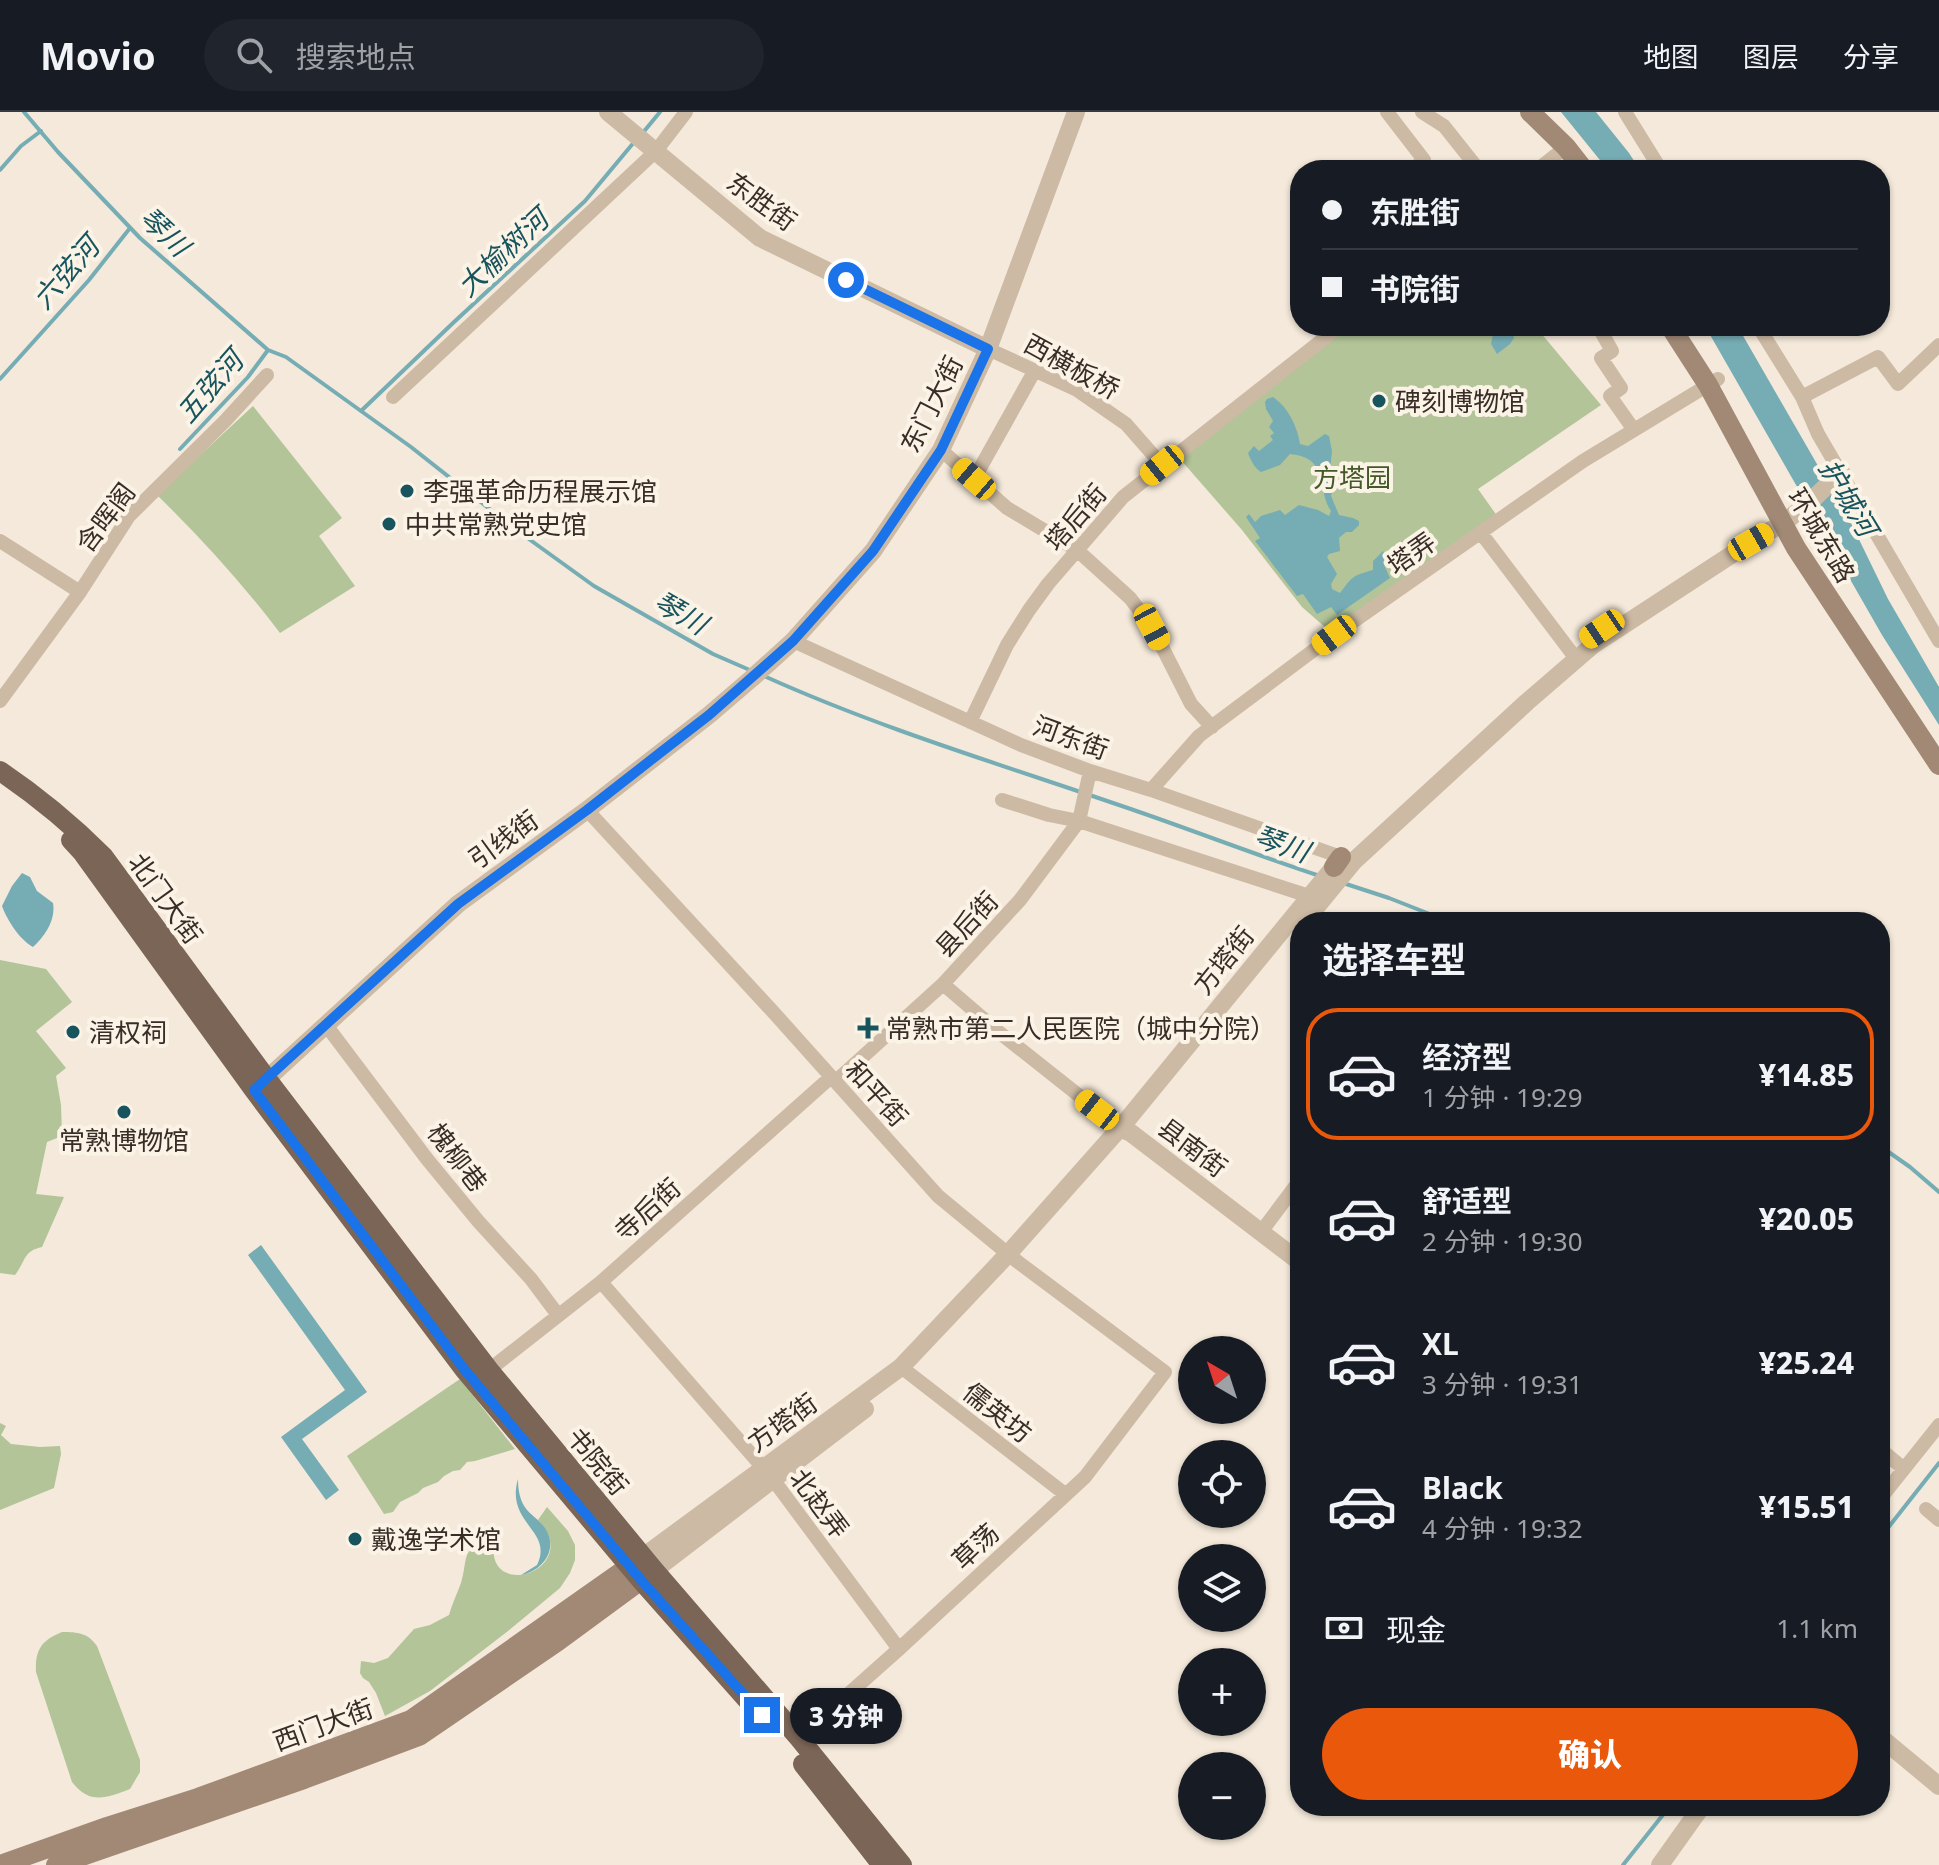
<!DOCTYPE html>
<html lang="zh">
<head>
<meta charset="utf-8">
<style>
	:root { --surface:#171b24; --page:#20242c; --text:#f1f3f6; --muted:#9ea1a6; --line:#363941; --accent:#ea580c }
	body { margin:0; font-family:"Noto Sans","Noto Sans SC",sans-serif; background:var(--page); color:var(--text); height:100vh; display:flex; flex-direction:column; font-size:30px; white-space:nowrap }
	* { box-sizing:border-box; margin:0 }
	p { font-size:26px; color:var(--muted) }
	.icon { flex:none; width:44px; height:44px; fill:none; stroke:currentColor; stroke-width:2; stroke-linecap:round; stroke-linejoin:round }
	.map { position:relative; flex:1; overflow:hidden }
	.side { position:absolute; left:1290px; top:800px; width:600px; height:904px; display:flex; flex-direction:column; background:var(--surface); border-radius:32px; box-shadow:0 2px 6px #0004 }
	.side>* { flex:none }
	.banner { position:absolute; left:1290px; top:48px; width:600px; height:176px; border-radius:32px; box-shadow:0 2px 6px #0004; display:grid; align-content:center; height:176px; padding:0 32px; background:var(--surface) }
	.needle { width:52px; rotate:321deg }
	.fabs { position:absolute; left:1178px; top:1224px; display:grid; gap:16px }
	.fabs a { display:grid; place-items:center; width:88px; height:88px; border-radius:50%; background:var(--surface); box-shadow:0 2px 6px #0004; font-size:40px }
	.end { position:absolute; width:36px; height:36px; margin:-18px; border:10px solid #1a73e8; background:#fff; box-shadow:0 0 0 4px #fff }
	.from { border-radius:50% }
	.bubble { position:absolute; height:56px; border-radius:28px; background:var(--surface); box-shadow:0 2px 6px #0004; font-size:26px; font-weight:800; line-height:56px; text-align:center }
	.car { position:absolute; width:24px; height:48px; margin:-24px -12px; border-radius:10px; box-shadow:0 0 6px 2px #0007; background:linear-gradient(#f5c518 24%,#345 0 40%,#f5c518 0 76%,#345 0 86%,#f5c518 0) }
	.banner b { display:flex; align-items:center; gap:28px; height:76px; font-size:30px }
	.banner b+b { border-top:2px solid var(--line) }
	.banner i { width:20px; height:20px; background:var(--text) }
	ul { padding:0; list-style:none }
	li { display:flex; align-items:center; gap:24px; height:132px; margin:0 16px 12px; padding:0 16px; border:4px solid transparent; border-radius:32px }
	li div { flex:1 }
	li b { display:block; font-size:30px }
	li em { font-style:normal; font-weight:800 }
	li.current { border-color:var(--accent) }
	li>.icon { width:72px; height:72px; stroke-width:1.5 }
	h2 { padding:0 32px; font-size:36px; line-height:96px }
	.pay { display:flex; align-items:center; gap:20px; height:88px; padding:0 32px; font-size:30px }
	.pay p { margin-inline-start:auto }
	.action { display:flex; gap:16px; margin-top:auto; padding:16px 32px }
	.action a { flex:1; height:92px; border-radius:48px; background:var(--accent); color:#fff; font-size:32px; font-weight:800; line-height:92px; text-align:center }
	header { display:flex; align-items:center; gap:48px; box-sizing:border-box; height:112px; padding:0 40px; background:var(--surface); border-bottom:2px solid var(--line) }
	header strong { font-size:38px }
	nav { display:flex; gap:44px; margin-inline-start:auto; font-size:28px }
	.search { width:560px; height:72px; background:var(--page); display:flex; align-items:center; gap:20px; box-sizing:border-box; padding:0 28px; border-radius:44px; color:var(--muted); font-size:30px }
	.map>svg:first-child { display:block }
</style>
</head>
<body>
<header>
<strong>Movio</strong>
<div class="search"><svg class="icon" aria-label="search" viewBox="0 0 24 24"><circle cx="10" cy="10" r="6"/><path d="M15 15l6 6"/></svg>搜索地点</div>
<nav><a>地图</a><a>图层</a><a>分享</a></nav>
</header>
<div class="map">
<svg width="1939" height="1753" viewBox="0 0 1939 1753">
	<rect width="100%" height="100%" fill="#f4e9da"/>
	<!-- green -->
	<path fill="#b2c498" d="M 1350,214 L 1535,214 L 1601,293 L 1478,377 L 1500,408 L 1334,523 L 1302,495 L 1242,418 L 1180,347 Z
		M 253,294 L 342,406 L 319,424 L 355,474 L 280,521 C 242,471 201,426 157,383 Z
		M 0,848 L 46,857 L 72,890 L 36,919 L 66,956 L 56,964 L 61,993 L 62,1024 L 47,1030 L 36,1082 L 64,1085 L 42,1135 C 23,1139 26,1149 15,1163 L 0,1161 Z
		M 460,1267 L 515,1337 L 475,1349 L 467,1350 L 460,1358 L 453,1359 L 444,1364 L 438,1370 L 423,1376 L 418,1381 L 400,1390 L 393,1400 L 384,1402 L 347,1344 Z
		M 0,1311 L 6,1314 L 1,1323 L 11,1332 L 40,1335 L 60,1334 L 61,1342 L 54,1376 L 0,1398 Z
		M 547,1395 L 568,1419 L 575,1433 L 575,1448 L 570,1461 L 560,1476 L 508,1519 L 430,1579 L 385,1604 L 376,1581 L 369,1570 L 363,1566 L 360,1561 L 361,1549 L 374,1551 L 388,1546 L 414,1517 L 430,1513 L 449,1503 C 452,1492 457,1482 461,1471 C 469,1444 459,1436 494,1429 C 484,1492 585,1457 538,1408 Z
		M 62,1520 C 78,1520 88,1521 97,1534 L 140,1648 L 140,1660 L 130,1677 C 106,1686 90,1693 72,1670 L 36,1560 C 35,1537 42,1528 62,1520 Z"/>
	<!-- water -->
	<path fill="#76adb4" d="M 1561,0 L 1596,0 L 1629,41 L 1640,58 L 1608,58 Z
		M 1487,214 L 1510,214 L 1514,226 L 1510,232 L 1497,242 L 1491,232 L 1493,222 Z
		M 1705,214 L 1737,214 L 1742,222 L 1851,411 L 1888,487 L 1939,575 L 1939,613 L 1882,523 Z
		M 1273,285 C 1288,295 1297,314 1300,332 L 1308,334 L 1325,322 L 1329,324 L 1332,339 L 1330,358 L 1333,376 L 1331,384 L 1339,403 L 1353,406 L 1359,409 L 1359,413 L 1352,420 L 1346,420 L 1339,426 L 1340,439 L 1329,442 L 1327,445 L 1337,462 L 1331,472 L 1332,477 L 1340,481 C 1353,464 1352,464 1373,458 L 1373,449 L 1383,439 L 1385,444 L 1384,453 L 1390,466 L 1337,503 L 1331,495 L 1317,502 L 1303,482 L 1297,484 L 1255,429 L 1260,426 L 1246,405 L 1249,402 L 1255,410 L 1261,404 L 1280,398 L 1285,403 L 1299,393 L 1318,398 L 1329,404 L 1331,399 C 1316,375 1330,346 1290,342 L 1280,353 L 1261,360 C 1255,357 1250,347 1248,341 L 1254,334 L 1259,339 L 1273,328 L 1270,324 L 1274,321 L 1269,315 L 1273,309 L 1266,297 L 1265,290 L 1267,287 Z
		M 22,761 L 30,765 L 37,779 L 53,791 C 56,808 45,824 33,835 C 20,828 7,808 2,794 L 12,774 Z
		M 261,1133 L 367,1280 L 302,1327 L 339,1378 L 326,1388 L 281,1325 L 345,1278 L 248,1143 Z
		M 518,1367 C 518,1375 519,1384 523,1392 C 528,1402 539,1407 545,1416 C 559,1437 543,1459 521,1463 L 537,1453 C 554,1418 505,1412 518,1367 Z"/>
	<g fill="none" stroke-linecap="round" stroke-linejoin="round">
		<!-- stream -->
		<path stroke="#76adb4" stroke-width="4" d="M 24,0 L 58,40 L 140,126 L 268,238 L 286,245 L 411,335 L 515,417 L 594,474 L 713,542 L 752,559
			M 641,23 L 660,0
			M 0,58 L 21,34 L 41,19
			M 0,267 L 89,168 L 130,116
			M 361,299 L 453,211 L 585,89 L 635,29
			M 180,337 L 248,265 L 268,238
			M 764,564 C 877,615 996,651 1113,691 C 1182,714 1250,741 1320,764
			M 1343,771 L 1389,786 L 1450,810
			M 1880,1034 L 1910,1055 L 1939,1080
			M 1880,1426 L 1939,1351
			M 1623,1753 L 1670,1694"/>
		<!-- minor -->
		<path stroke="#cdbaa4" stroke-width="14" d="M 1387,0 L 1424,48 L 1418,53 L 1421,58
			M 1422,0 L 1444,14 L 1479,58
			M 1625,0 L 1661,58
			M 1537,58 L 1566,35
			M 1598,214 L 1612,239 L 1601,246 L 1621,276 L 1610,284 L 1634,318
			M 1758,214 L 1802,285 L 1818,322 L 1939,529
			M 988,237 L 1077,278 L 1126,312 L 1162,353
			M 393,285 L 656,39 L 686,0
			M 1802,285 L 1878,245 L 1898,272 L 1939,233
			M 941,338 L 1007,396 L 1077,438 L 1130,486 L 1152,515 L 1191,592 L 1212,615
			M 974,367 L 1035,258
			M 1481,421 L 1571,540
			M 0,429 L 80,480
			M 793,529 L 1021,633 L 1090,659 L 1151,678 L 1341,745
			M 0,589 L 80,480 L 129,404 L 225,309 L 267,263
			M 970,610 L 1007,533 L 1029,498 L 1048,472 L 1123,385 L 1340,214
			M 1151,678 L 1199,624 L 1334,523 L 1583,349 L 1718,267
			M 1002,688 L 1049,703 L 1079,709 L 1309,784
			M 587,698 L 775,902 L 938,1084 L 1018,1150 L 1165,1260 L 1085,1365 L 899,1537 L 799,1626
			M 943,872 L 1000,921 L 1120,1016
			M 326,913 L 427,1047 L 478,1109 L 531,1167 L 558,1203
			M 836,969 L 943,872 L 1020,788 L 1079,709 L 1090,659
			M 1261,1120 L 1300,1068
			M 601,1170 L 772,1366 L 899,1537
			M 901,1255 L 1065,1382
			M 489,1258 L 601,1170 L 831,965
			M 1880,1337 L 1904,1357
			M 1880,1387 L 1939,1313
			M 1926,1397 L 1939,1408"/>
		<!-- tertiary -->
		<path stroke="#cdbaa4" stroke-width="18" d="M 608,0 L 760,126 L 988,237
			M 1308,805 L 1354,749 L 1527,590 L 1593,533 L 1751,430 L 1783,411 L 1809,391 L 1841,360
			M 257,976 L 458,792 L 587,698 L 709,603 L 751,567 L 793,529 L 873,439 L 941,338 L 988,237 L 1076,0
			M 1120,1016 L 1131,1021 L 1300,1150
			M 632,1453 L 901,1255 L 1008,1142 L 1127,1008 L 1334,755
			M 644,1466 L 865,1297
			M 1880,1625 L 1939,1674
			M 1660,1753 L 1702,1694"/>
		<!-- secondary -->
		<path stroke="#a18975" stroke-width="20" d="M 1530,0 L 1566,35 L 1584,58
			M 1670,214 L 1708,273 L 1796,436 L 1939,653
			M 1334,755 L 1341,745
			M 0,1753 L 107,1715 L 198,1686 L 411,1608 L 630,1454
			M 56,1753 L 304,1667 L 419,1624 L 558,1529 L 641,1468"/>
		<!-- primary -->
		<path stroke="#7b6556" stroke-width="20" d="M 0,659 C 37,684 71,712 103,744 L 266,966 L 489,1258 L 654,1458 L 799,1626 L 902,1753
			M 71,728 L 82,740 L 254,978 L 464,1257 L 641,1468 L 767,1610
			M 803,1652 L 882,1753"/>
	</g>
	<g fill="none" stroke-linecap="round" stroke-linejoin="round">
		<!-- route -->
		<path stroke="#1a73e8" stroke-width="10" d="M 762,1603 L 641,1468 L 464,1257 L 254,978 L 458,792 L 587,698 L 665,637 L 709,603 L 793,529 L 873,439 L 941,338 L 988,237 L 846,168"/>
	</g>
	<!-- markers -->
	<g fill="#18545e" stroke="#fbf3e6" stroke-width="3">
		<circle cx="1379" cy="289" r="8"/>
		<circle cx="407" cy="379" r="8"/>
		<circle cx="389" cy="412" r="8"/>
		<path d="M864 904h8v8h8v8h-8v8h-8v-8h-8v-8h8z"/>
		<circle cx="73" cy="920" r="8"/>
		<circle cx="124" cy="1000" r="8"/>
		<circle cx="355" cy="1427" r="8"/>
	</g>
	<g text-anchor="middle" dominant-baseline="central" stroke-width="8" stroke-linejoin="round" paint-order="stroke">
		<!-- street labels -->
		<g font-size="26" fill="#382d27" stroke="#fbf3e6">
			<text transform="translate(762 89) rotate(36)">东胜街</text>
			<text transform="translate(1072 254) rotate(29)">西横板桥</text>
			<text transform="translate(931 292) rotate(-63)">东门大街</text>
			<text transform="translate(105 405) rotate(-53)">含晖阁</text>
			<text transform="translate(1075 405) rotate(-49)">塔后街</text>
			<text transform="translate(1822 423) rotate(59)">环城东路</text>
			<text transform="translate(1411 441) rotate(-35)">塔弄</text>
			<text transform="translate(1071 625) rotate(20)">河东街</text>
			<text transform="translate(503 727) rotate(-36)">引线街</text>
			<text transform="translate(166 786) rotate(54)">北门大街</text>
			<text transform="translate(966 812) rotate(-47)">县后街</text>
			<text transform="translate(1223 848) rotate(-51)">方塔街</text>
			<text transform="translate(877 981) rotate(48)">和平街</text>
			<text transform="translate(1193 1035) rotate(37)">县南街</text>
			<text transform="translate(458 1045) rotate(52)">槐柳巷</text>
			<text transform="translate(647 1097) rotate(-42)">寺后街</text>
			<text transform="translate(998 1300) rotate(38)">儒英坊</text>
			<text transform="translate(782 1310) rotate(-36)">方塔街</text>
			<text transform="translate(598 1349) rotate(50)">书院街</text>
			<text transform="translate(820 1391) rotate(53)">北赵弄</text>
			<text transform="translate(975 1434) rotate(-43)">草荡</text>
			<text transform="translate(323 1612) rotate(-20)">西门大街</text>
		</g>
		<!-- poi labels -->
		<g font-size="26" fill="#382d27" stroke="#fbf3e6" text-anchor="start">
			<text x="1395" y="289">碑刻博物馆</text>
			<text x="423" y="379">李强革命历程展示馆</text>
			<text x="405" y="412">中共常熟党史馆</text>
			<text x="886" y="916">常熟市第二人民医院（城中分院）</text>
			<text x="89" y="920">清权祠</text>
			<text x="124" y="1028" text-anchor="middle">常熟博物馆</text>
			<text x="371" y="1427">戴逸学术馆</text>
		</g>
		<!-- park labels -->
		<g font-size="26" fill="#435928" stroke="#fbf3e6">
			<text x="1352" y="365">方塔园</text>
		</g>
		<!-- water labels -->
		<g font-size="28" font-style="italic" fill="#18545e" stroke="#fbf3e6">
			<text transform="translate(165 119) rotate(43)">琴川</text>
			<text transform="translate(502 140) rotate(-43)">大榆树河</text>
			<text transform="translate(65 160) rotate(-49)">六弦河</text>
			<text transform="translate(209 274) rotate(-49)">五弦河</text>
			<text transform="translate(1849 385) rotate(59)">护城河</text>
			<text transform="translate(681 500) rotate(30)">琴川</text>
			<text transform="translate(1282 731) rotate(19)">琴川</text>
		</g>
	</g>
</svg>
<div class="fabs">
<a><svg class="needle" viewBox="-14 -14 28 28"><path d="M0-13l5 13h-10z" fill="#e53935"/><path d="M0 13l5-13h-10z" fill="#9ea1a6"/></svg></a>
<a><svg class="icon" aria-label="locate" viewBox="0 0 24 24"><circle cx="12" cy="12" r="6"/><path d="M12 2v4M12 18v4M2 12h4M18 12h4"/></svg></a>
<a><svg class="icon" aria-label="layers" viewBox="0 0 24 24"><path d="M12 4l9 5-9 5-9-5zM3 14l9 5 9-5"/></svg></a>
<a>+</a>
<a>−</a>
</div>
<i class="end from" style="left:846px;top:168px"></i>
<i class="end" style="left:762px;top:1603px"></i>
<div class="bubble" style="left:790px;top:1576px;width:112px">3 分钟</div>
<i class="car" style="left:1162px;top:353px;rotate:231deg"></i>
<i class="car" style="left:974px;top:367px;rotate:311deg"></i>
<i class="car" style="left:1751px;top:430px;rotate:60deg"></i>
<i class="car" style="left:1152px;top:515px;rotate:152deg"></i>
<i class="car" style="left:1602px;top:517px;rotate:236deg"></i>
<i class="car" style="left:1334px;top:523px;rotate:233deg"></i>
<i class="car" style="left:1097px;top:998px;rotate:308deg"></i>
<div class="banner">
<b><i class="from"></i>东胜街</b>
<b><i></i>书院街</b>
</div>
<section class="side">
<h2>选择车型</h2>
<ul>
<li class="current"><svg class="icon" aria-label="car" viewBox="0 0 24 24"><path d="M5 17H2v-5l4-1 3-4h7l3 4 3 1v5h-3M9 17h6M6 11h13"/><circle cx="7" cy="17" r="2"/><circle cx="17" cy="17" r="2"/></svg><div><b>经济型</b><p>1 分钟 · 19:29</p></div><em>¥14.85</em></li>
<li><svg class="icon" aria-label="car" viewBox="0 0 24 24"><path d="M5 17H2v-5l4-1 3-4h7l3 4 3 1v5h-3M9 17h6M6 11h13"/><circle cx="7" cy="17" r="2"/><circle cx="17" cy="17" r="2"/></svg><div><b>舒适型</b><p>2 分钟 · 19:30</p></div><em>¥20.05</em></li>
<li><svg class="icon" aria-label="car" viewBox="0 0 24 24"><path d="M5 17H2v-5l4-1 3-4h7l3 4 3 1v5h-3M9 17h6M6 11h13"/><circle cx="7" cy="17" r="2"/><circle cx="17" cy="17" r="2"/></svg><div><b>XL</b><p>3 分钟 · 19:31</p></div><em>¥25.24</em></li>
<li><svg class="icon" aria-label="car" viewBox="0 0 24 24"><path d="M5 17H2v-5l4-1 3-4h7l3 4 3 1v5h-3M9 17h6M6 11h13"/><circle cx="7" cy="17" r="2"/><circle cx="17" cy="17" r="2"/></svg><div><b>Black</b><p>4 分钟 · 19:32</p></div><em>¥15.51</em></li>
</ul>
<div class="pay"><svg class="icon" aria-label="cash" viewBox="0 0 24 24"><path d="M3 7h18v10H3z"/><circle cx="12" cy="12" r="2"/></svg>现金<p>1.1 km</p></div>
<div class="action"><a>确认</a></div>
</section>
</div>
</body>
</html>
